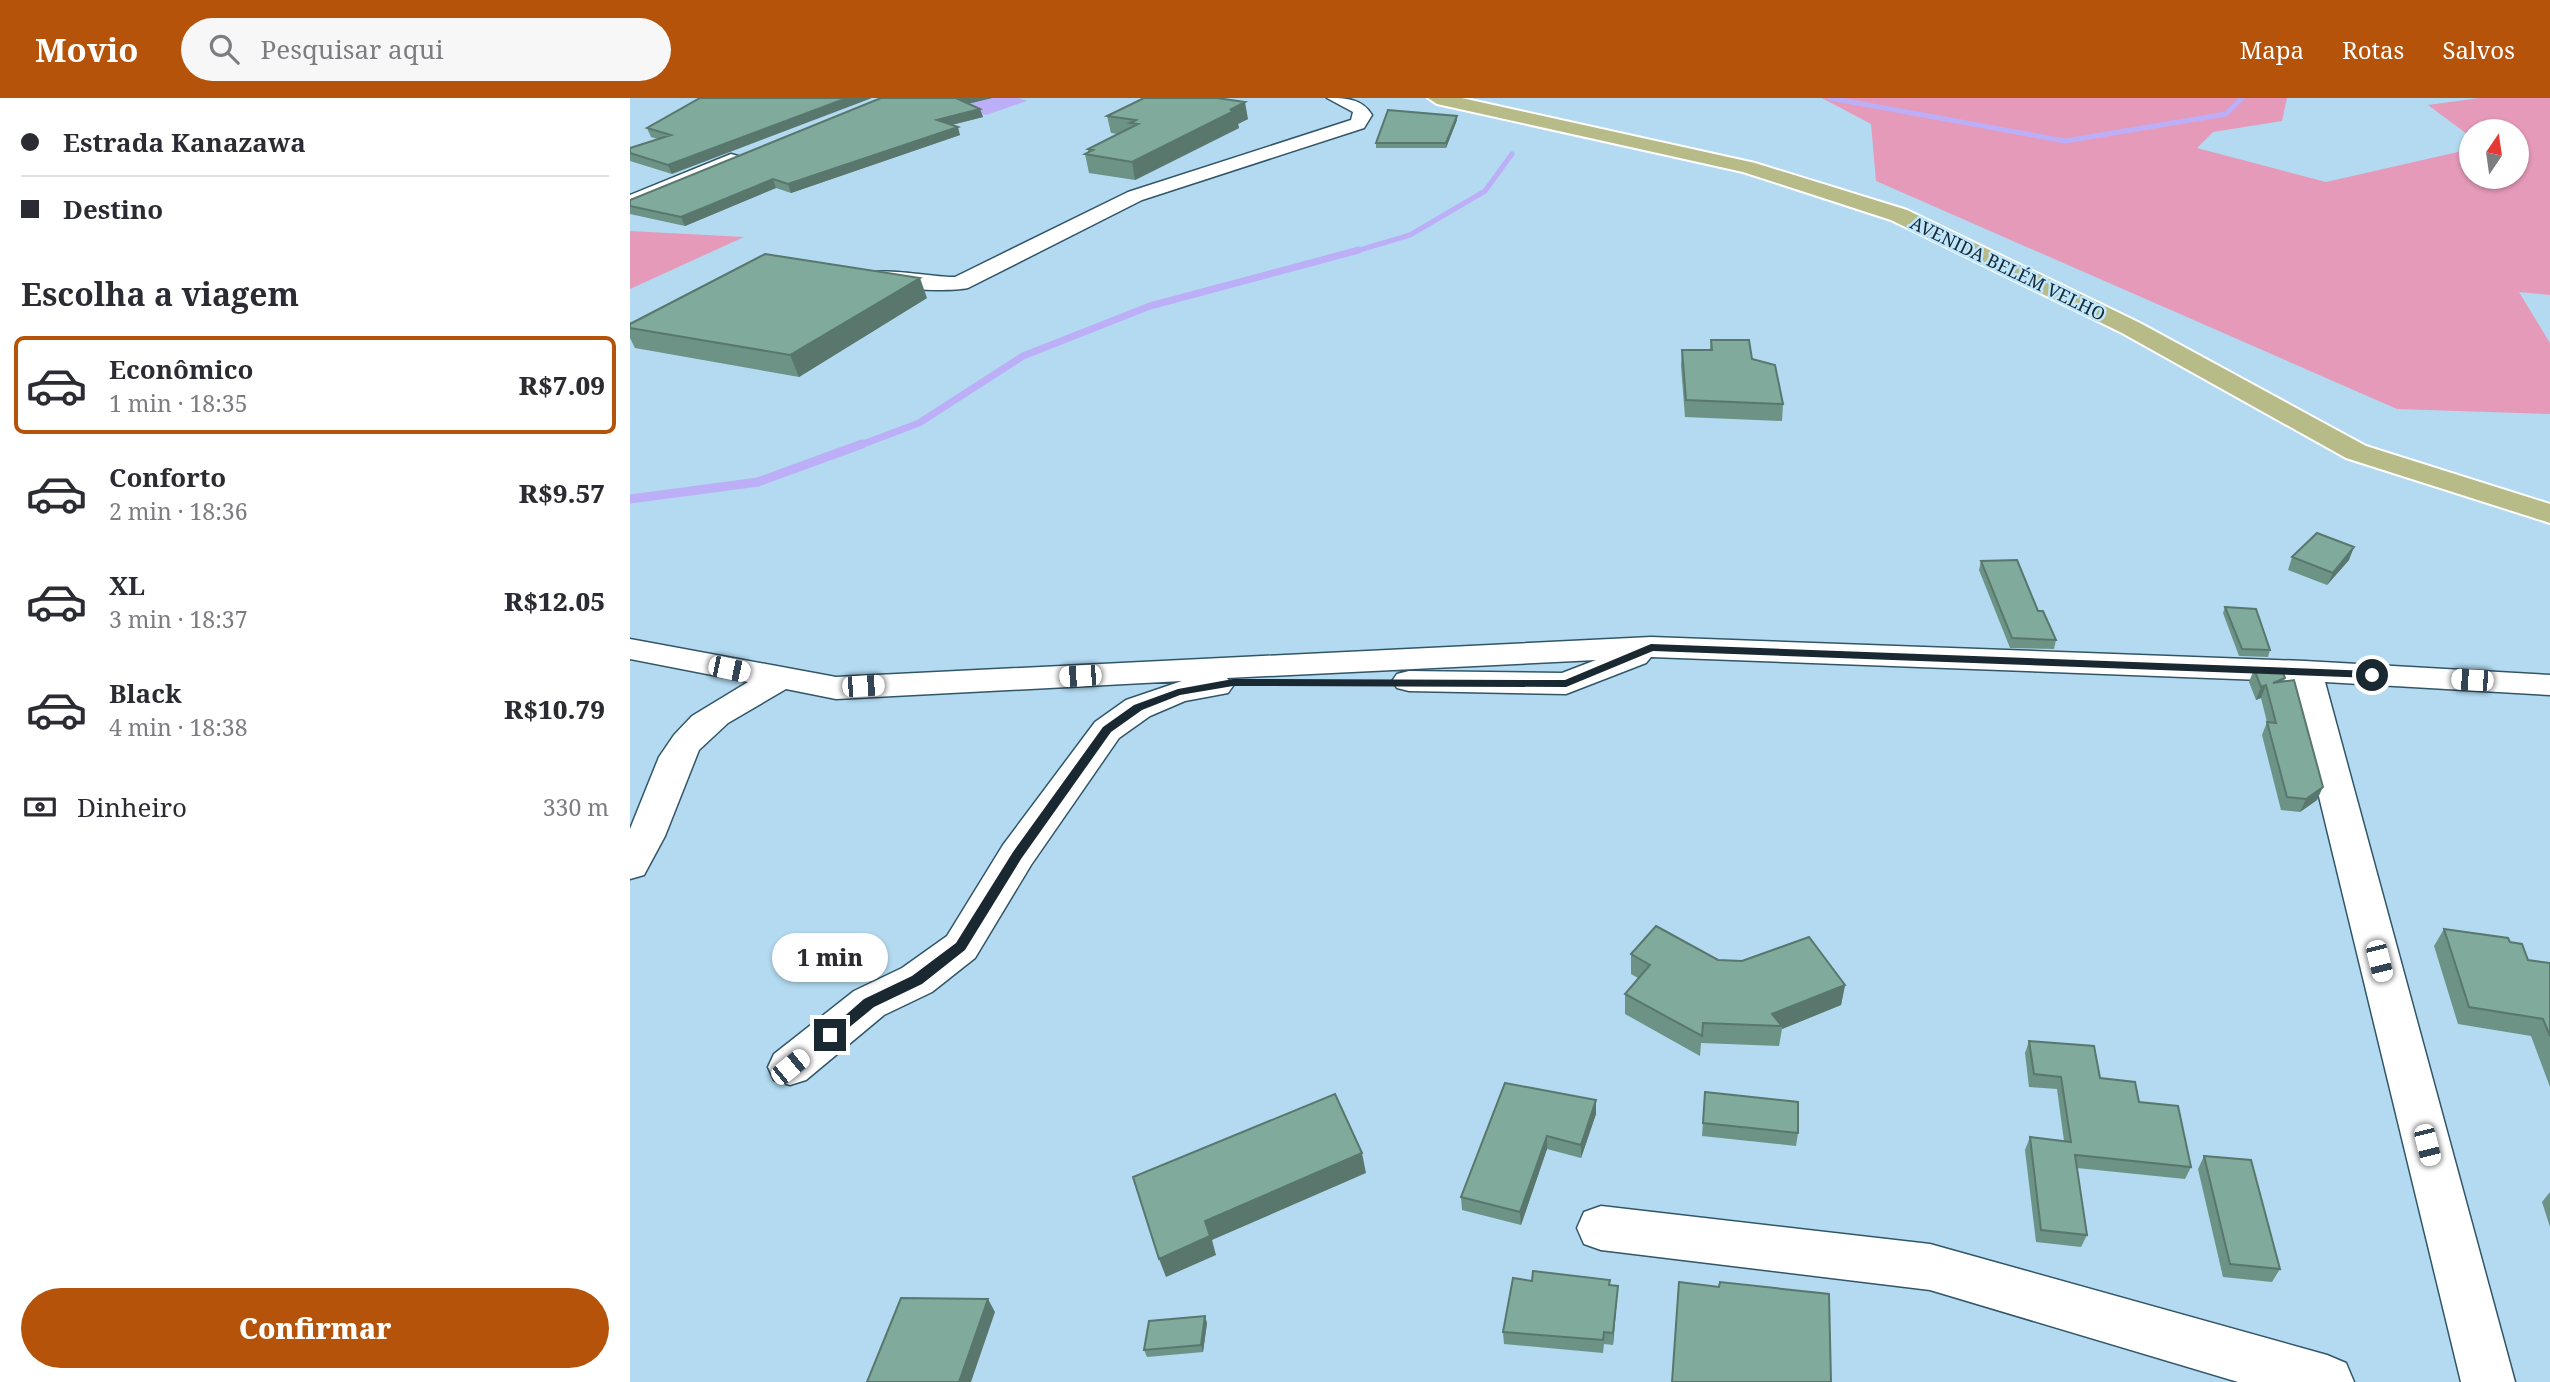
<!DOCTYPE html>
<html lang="pt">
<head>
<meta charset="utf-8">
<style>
	:root { --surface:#fff; --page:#f7f7f7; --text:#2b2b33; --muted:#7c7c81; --line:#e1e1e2; --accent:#b45309 }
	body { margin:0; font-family:"Noto Serif",serif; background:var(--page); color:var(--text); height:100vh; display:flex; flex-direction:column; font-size:26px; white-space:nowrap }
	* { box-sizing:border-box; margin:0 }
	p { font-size:23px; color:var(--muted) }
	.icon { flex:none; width:38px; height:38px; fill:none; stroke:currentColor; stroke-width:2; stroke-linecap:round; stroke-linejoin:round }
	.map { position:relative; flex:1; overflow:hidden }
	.drawer { display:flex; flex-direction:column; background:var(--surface); width:630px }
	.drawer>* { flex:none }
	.top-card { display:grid; align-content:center; height:154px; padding:0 21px; background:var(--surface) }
	.needle { width:46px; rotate:13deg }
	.tools { position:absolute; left:1829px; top:21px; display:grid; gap:14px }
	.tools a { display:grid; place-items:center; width:70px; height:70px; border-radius:50%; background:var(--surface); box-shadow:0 2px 5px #0004; font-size:35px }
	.end { position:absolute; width:32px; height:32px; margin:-16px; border:9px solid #1a2931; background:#fff; box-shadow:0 0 0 4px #fff }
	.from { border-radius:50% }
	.bubble { position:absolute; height:49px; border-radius:24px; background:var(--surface); box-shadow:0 2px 5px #0004; font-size:23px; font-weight:800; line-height:49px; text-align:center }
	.car { position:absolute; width:21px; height:42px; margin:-21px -10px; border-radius:9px; box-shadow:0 0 5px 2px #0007; background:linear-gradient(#fff 24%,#345 0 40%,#fff 0 76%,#345 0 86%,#fff 0) }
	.top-card b { display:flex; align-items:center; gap:24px; height:66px; font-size:26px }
	.top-card b+b { border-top:2px solid var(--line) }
	.top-card i { width:18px; height:18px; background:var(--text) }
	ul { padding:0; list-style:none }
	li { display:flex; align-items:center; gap:21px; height:98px; margin:0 14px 10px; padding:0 7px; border:4px solid transparent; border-radius:10px }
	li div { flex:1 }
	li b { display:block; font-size:26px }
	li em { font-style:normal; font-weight:800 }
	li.selected { border-color:var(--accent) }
	li>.icon { width:63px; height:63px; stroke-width:1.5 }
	h2 { padding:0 21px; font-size:32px; line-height:84px }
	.pay { display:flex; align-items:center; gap:18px; height:77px; padding:0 21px; font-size:26px }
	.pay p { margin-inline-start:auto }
	.action { display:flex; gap:14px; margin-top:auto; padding:14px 21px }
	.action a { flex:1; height:80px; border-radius:42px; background:var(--accent); color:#fff; font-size:28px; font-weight:800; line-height:80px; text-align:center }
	header { display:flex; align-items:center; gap:42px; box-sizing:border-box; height:98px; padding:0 35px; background:var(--accent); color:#fff }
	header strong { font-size:33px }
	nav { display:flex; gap:38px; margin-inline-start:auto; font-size:24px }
	.search { width:490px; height:63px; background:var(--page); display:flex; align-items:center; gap:18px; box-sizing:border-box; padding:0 24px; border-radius:38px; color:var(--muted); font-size:26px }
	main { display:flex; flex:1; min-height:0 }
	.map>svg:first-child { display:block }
</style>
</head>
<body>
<header>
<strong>Movio</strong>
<div class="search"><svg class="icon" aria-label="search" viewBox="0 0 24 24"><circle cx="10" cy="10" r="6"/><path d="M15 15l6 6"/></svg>Pesquisar aqui</div>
<nav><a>Mapa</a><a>Rotas</a><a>Salvos</a></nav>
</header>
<main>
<section class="drawer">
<div class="top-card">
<b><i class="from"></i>Estrada Kanazawa</b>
<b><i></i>Destino</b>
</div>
<h2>Escolha a viagem</h2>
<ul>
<li class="selected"><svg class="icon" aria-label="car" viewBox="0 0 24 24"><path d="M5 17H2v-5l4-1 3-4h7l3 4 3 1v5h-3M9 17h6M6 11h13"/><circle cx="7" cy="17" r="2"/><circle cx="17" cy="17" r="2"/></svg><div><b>Econômico</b><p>1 min · 18:35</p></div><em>R$7.09</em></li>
<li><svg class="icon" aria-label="car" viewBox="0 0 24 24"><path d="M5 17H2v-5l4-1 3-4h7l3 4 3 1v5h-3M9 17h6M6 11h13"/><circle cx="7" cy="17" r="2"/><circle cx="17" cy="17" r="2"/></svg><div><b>Conforto</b><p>2 min · 18:36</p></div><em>R$9.57</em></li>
<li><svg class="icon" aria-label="car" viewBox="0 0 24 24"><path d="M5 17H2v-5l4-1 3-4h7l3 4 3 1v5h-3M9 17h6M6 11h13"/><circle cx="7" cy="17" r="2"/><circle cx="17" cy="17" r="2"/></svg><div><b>XL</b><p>3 min · 18:37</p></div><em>R$12.05</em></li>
<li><svg class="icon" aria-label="car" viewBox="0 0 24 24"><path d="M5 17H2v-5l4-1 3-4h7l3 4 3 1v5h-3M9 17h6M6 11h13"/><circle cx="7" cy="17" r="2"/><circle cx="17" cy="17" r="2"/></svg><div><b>Black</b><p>4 min · 18:38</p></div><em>R$10.79</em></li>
</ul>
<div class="pay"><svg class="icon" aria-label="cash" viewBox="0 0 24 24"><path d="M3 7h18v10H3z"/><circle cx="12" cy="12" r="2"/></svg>Dinheiro<p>330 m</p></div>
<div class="action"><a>Confirmar</a></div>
</section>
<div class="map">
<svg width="1920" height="1284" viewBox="0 0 1920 1284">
	<rect width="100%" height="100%" fill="#b3daf0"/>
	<!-- green -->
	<path fill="#e69aba" d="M 1192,0 L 1657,0 L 1652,23 L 1583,34 L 1567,50 L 1696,84 L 1841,51 L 1841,79 L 1886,79 L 1886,33 L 1841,33 L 1841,39 L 1798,7 L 1849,0 L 1920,0 L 1920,197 L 1889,194 L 1920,245 L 1920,316 L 1767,311 L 1246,83 L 1241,26 Z
		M 0,133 L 114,139 L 0,191 Z"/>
	<!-- water -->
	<path fill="#bcaff7" d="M 289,0 L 389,0 L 397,3 L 356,17 Z"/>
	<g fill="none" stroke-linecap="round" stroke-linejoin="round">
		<!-- stream-far2 -->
		<path stroke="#bcaff7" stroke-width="5" d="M 1200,0 L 1435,43 L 1596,16 L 1612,0
			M 723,154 L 780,137 L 855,93 L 882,56"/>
		<!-- stream-far1 -->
		<path stroke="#bcaff7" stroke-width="7" d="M 228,348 L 289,325 L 393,258 L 520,208 L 729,152"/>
		<!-- stream -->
		<path stroke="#bcaff7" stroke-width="9" d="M 0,401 L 128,384 L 232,346"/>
		<!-- minor casing -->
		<g stroke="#325668" stroke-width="3">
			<path id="minor" d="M 697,0 C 715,0 732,0 742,17 L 734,30 L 512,102 L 338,190 C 320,194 244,193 234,178 C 242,167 307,180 325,179 L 498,94 L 721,22 L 723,14 Z
				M 101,56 L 108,58 L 110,62 L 108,66 L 0,110 L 0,97 Z
				M 1021,539 L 1675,563 L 1920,577 L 1920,597 L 1695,584 L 1885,1284 L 1831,1284 L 1661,583 L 1021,559 L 1016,565 L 936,596 L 779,593 L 767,590 L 762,583 L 767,576 L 779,573 L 932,575 L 966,562 L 597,580 L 603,588 L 598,595 L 555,603 L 520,618 L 489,640 L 401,767 L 345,860 L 302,894 L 254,917 L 176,982 L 160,987 L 144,982 L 138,969 L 144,956 L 224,893 L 272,870 L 317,838 L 373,747 L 465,624 L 496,602 L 552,583 L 206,601 L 156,591 L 98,625 L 69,652 L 35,738 L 14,777 L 0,781 L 0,731 L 29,659 L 44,637 L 62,618 L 118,584 L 0,561 L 0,541 L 206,579 Z
				M 971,1108 L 1300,1146 L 1697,1257 L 1716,1265 L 1724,1284 L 1608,1284 L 1300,1192 L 971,1152 L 954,1146 L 947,1130 L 954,1114 Z"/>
		</g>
		<!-- major casing -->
		<g stroke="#fff" stroke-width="4">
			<path id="major" d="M 798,0 L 832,0 L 1125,65 L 1277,112 L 1510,225 L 1736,348 L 1920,406 L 1920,425 L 1716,360 L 1492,235 L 1261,122 L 1113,74 L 807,6 Z"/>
		</g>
		<!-- minor -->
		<use href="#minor" fill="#fff" fill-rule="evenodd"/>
		<!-- major -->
		<use href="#major" fill="#b7bb88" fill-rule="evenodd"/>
	</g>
	<!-- wall -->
	<path fill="#6d9286" d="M 70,0 L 42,76 L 0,63 L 0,50 L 28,41 L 21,39 L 17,30 Z
		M 251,0 L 362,0 L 338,6 L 350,11 L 353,19 L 322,27 L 330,37 L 161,95 L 146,90 L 55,128 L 0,116 L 0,102 Z
		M 477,18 L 618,21 L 608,26 L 609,30 L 505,82 L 459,75 L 455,56 L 458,55 L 458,51 L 488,36 L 481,35 Z
		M 827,22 L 816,50 L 746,50 L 746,45 Z
		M 297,200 L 169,279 L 5,250 L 0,240 L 0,226 Z
		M 1081,242 L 1122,261 L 1153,306 L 1152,323 L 1055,319 L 1051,268 L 1052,252 L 1080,252 Z
		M 1662,459 L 1719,462 L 1697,487 L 1658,472 Z
		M 1351,463 L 1408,513 L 1426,542 L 1424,551 L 1380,550 L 1349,472 Z
		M 1595,509 L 1640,552 L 1638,559 L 1609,558 L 1593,515 Z
		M 1624,571 L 1655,580 L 1654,583 L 1687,702 L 1670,714 L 1651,712 L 1632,637 L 1637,624 L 1631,600 L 1626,602 L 1619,584 Z
		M 1814,831 L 1880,844 L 1898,862 L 1920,865 L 1920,989 L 1901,938 L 1828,926 L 1804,848 Z
		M 1001,856 L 1088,862 L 1215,887 L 1211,907 L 1152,931 L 1149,948 L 1071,945 L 1070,958 L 995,916 L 995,896 L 1008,880 L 1001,876 Z
		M 1399,943 L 1470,980 L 1509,1004 L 1561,1069 L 1555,1081 L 1447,1070 L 1457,1137 L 1451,1149 L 1406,1144 L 1395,1052 L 1400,1039 L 1434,1043 L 1427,991 L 1399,989 L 1395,955 Z
		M 1075,994 L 1168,1035 L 1166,1048 L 1072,1038 Z
		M 966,1002 L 966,1016 L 951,1060 L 917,1051 L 891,1127 L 832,1112 L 831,1099 Z
		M 1574,1058 L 1650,1171 L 1642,1184 L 1593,1179 L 1568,1071 Z
		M 1920,1094 L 1920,1129 L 1912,1104 Z
		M 902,1183 L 988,1188 L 983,1247 L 974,1246 L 973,1255 L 874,1246 L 873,1234 Z
		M 577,1225 L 573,1254 L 517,1259 L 514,1252 Z"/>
	<!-- shaded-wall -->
	<path fill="#59776d" d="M 217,0 L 242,0 L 42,76 L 38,67 Z
		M 326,0 L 362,0 L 328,8 Z
		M 615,4 L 618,21 L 608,26 L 609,30 L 505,82 L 502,64 Z
		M 350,11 L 353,19 L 309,30 L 307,22 Z
		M 827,18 L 827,22 L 816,50 L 816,45 Z
		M 328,29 L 330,37 L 161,95 L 158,86 Z
		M 143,81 L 146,90 L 55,128 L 51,119 Z
		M 290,180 L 297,200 L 169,279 L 160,257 Z
		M 1724,449 L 1719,462 L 1697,487 L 1703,475 Z
		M 1636,587 L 1631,600 L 1626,602 L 1631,589 Z
		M 1693,689 L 1687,702 L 1670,714 L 1676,701 Z
		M 1215,887 L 1211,907 L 1152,931 L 1152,928 L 1142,916 Z
		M 966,1002 L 966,1016 L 951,1060 L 951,1047 Z
		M 917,1038 L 917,1051 L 891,1127 L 890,1114 Z
		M 732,1055 L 736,1075 L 582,1142 L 586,1157 L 536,1179 L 529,1161 L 575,1123 Z
		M 988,1188 L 987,1201 L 983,1247 L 983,1235 Z
		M 358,1201 L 365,1214 L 341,1284 L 329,1284 Z
		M 575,1218 L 577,1225 L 573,1254 L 571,1247 Z"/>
	<!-- building -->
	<path fill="#7faa9c" stroke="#59776d" stroke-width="2" d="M 70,0 L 217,0 L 38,67 L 0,55 L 0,50 L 41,37 L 17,30 Z
		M 251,0 L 326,0 L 350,11 L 307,22 L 328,29 L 158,86 L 143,81 L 51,119 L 0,108 L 0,102 Z
		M 514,0 L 587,0 L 615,4 L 600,12 L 606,12 L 502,64 L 455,56 L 463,52 L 458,51 L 508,26 L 500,25 L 506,22 L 477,18 Z
		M 758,12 L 827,18 L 816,45 L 746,45 Z
		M 135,156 L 290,180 L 160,257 L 0,230 L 0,226 Z
		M 1081,242 L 1119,242 L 1122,261 L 1145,267 L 1153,306 L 1056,302 L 1052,252 L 1082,252 Z
		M 1687,435 L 1724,449 L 1703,475 L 1662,459 Z
		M 1387,462 L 1408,513 L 1413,513 L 1426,542 L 1382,540 L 1351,463 Z
		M 1595,509 L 1626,511 L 1640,552 L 1612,551 Z
		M 1624,571 L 1652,572 L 1655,580 L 1643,585 L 1664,582 L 1693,689 L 1676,701 L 1657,699 L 1637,624 L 1646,625 L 1636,587 L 1631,589 Z
		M 1026,828 L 1088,862 L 1112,863 L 1179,839 L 1215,887 L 1142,916 L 1152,928 L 1073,925 L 1072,938 L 995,896 L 1020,867 L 1001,856 Z
		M 1814,831 L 1878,840 L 1880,844 L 1892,846 L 1898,862 L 1920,865 L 1920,938 L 1913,921 L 1839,909 Z
		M 1399,943 L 1464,948 L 1470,980 L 1505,984 L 1509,1004 L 1548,1008 L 1561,1069 L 1445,1057 L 1457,1137 L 1411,1132 L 1400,1039 L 1441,1044 L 1431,979 L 1404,976 Z
		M 875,985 L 966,1002 L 951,1047 L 917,1038 L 890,1114 L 831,1099 Z
		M 1075,994 L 1168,1004 L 1168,1035 L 1073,1025 Z
		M 705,996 L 732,1055 L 575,1123 L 580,1138 L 529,1161 L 503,1079 Z
		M 1574,1058 L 1621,1062 L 1650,1171 L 1600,1166 Z
		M 903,1173 L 980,1182 L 979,1187 L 988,1188 L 983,1235 L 974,1234 L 973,1242 L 873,1234 L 883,1180 L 902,1183 Z
		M 1049,1184 L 1089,1189 L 1090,1184 L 1199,1196 L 1201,1284 L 1042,1284 Z
		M 271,1200 L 358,1201 L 329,1284 L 237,1284 Z
		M 575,1218 L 571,1247 L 514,1252 L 519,1223 Z"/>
	<!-- route -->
	<path fill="#1a2931" d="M 1021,546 L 1742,573 L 1747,577 L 1742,580 L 1023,553 L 936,589 L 603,588 L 550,597 L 512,612 L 481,634 L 391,761 L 335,852 L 292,886 L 244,909 L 205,941 L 200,943 L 193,937 L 234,901 L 282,878 L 326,845 L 383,754 L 473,629 L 504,607 L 548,591 L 603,581 L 935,582 Z"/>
	<g text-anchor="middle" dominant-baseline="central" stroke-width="5" stroke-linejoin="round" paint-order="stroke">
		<!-- far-street labels -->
		<g font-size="18" fill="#1a2931" stroke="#bfe7fd">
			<text transform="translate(1378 170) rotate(26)">AVENIDA BELÉM VELHO</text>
		</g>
	</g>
</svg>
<div class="tools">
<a><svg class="needle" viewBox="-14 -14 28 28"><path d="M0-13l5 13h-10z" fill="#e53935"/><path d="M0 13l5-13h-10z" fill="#7c7c81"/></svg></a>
</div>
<i class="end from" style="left:1742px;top:577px"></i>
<i class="end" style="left:200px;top:937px"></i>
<div class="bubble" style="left:142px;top:835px;width:116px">1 min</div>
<i class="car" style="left:99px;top:571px;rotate:102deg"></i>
<i class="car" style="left:450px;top:578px;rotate:267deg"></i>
<i class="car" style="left:1842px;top:582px;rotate:273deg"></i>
<i class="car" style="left:233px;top:588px;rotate:87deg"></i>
<i class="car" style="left:1749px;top:863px;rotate:166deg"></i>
<i class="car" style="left:160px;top:969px;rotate:51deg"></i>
<i class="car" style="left:1797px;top:1047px;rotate:166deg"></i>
</div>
</main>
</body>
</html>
